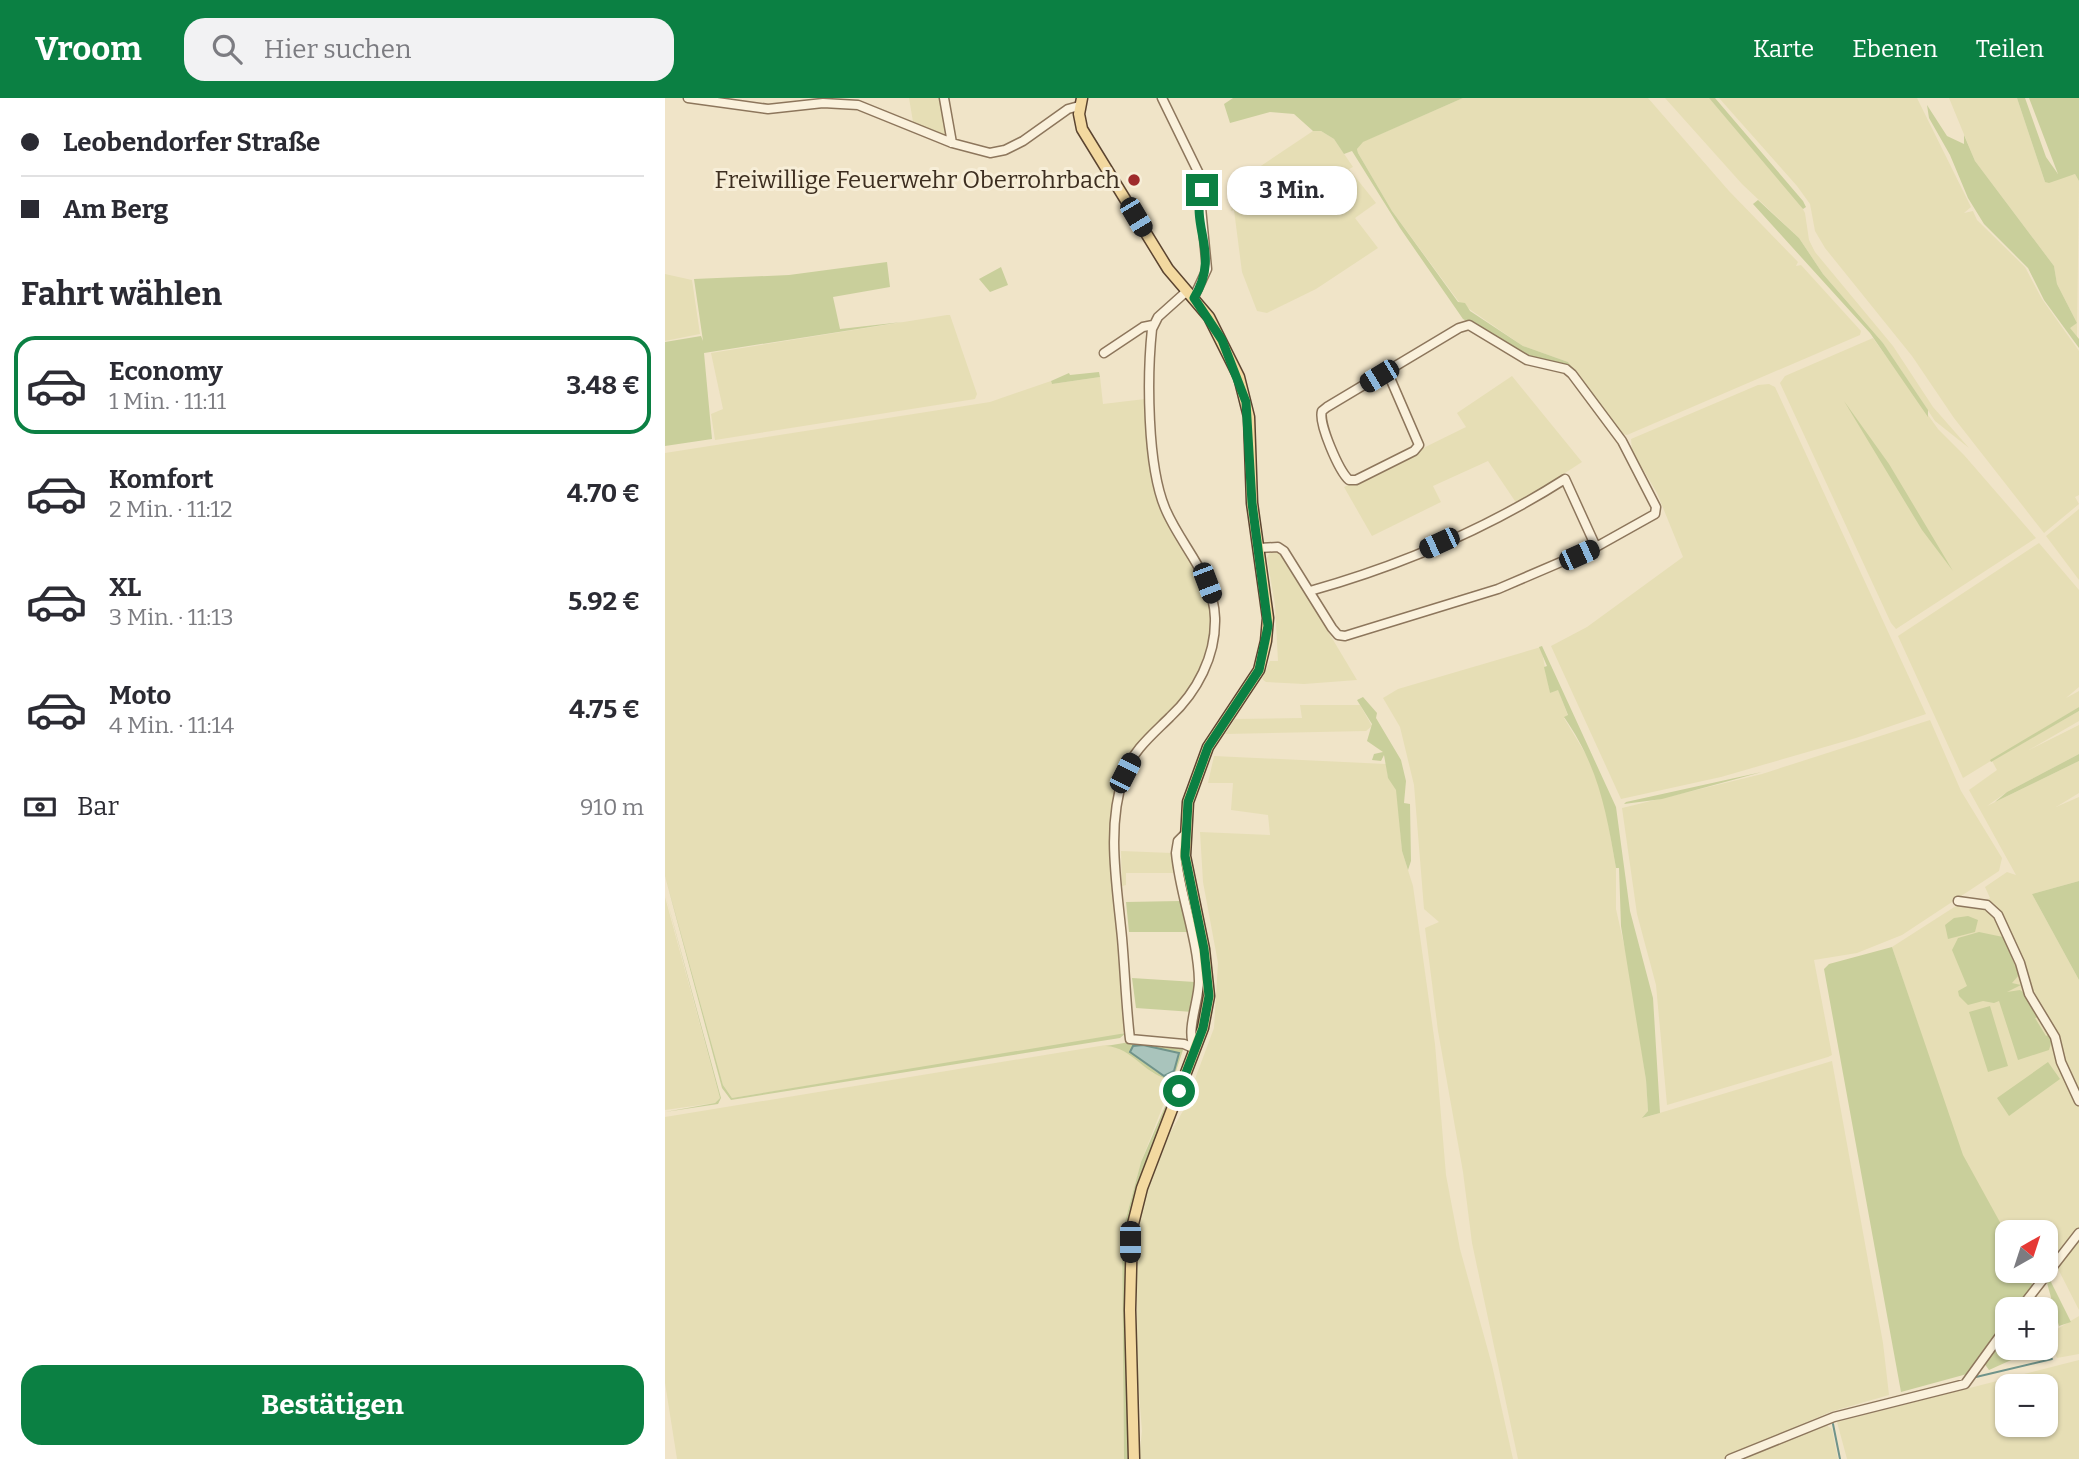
<!DOCTYPE html>
<html lang="de">
<head>
<meta charset="utf-8">
<style>
	:root { --surface:#fff; --page:#f2f2f3; --text:#2b2b33; --muted:#7c7c81; --line:#e1e1e2; --accent:#0b8043 }
	body { margin:0; font-family:Bitter,serif; background:var(--page); color:var(--text); height:100vh; display:flex; flex-direction:column; font-size:26px; white-space:nowrap }
	* { box-sizing:border-box; margin:0 }
	p { font-size:23px; color:var(--muted) }
	.icon { flex:none; width:38px; height:38px; fill:none; stroke:currentColor; stroke-width:2; stroke-linecap:round; stroke-linejoin:round }
	.map { position:relative; flex:1; overflow:hidden }
	.sheet { display:flex; flex-direction:column; background:var(--surface); width:665px }
	.sheet>* { flex:none }
	.banner { display:grid; align-content:center; height:154px; padding:0 21px; background:var(--surface) }
	.needle { width:46px; rotate:39deg }
	.tools { position:absolute; left:1330px; top:1122px; display:grid; gap:14px }
	.tools a { display:grid; place-items:center; width:63px; height:63px; border-radius:14px; background:var(--surface); box-shadow:0 2px 5px #0004; font-size:35px }
	.end { position:absolute; width:32px; height:32px; margin:-16px; border:9px solid #0b8043; background:#fff; box-shadow:0 0 0 4px #fff }
	.from { border-radius:50% }
	.bubble { position:absolute; height:49px; border-radius:21px; background:var(--surface); box-shadow:0 2px 5px #0004; font-size:23px; font-weight:700; line-height:49px; text-align:center }
	.car { position:absolute; width:21px; height:42px; margin:-21px -10px; border-radius:9px; box-shadow:0 0 5px 2px #0007; background:linear-gradient(#222 24%,#8ab4d8 0 40%,#222 0 76%,#8ab4d8 0 86%,#222 0) }
	.banner b { display:flex; align-items:center; gap:24px; height:66px; font-size:26px }
	.banner b+b { border-top:2px solid var(--line) }
	.banner i { width:18px; height:18px; background:var(--text) }
	ul { padding:0; list-style:none }
	li { display:flex; align-items:center; gap:21px; height:98px; margin:0 14px 10px; padding:0 7px; border:4px solid transparent; border-radius:21px }
	li div { flex:1 }
	li b { display:block; font-size:26px }
	li em { font-style:normal; font-weight:700 }
	li.on { border-color:var(--accent) }
	li>.icon { width:63px; height:63px; stroke-width:1.5 }
	h2 { padding:0 21px; font-size:32px; line-height:84px }
	.pay { display:flex; align-items:center; gap:18px; height:77px; padding:0 21px; font-size:26px }
	.pay p { margin-inline-start:auto }
	.action { display:flex; gap:14px; margin-top:auto; padding:14px 21px }
	.action a { flex:1; height:80px; border-radius:21px; background:var(--accent); color:#fff; font-size:28px; font-weight:700; line-height:80px; text-align:center }
	header { display:flex; align-items:center; gap:42px; box-sizing:border-box; height:98px; padding:0 35px; background:var(--accent); color:#fff }
	header strong { font-size:33px }
	nav { display:flex; gap:38px; margin-inline-start:auto; font-size:24px }
	.search { width:490px; height:63px; background:var(--page); display:flex; align-items:center; gap:18px; box-sizing:border-box; padding:0 24px; border-radius:21px; color:var(--muted); font-size:26px }
	main { display:flex; flex:1; min-height:0 }
	.map>svg:first-child { display:block }
</style>
</head>
<body>
<header>
<strong>Vroom</strong>
<div class="search"><svg class="icon" aria-label="search" viewBox="0 0 24 24"><circle cx="10" cy="10" r="6"/><path d="M15 15l6 6"/></svg>Hier suchen</div>
<nav><a>Karte</a><a>Ebenen</a><a>Teilen</a></nav>
</header>
<main>
<section class="sheet">
<div class="banner">
<b><i class="from"></i>Leobendorfer Straße</b>
<b><i></i>Am Berg</b>
</div>
<h2>Fahrt wählen</h2>
<ul>
<li class="on"><svg class="icon" aria-label="car" viewBox="0 0 24 24"><path d="M5 17H2v-5l4-1 3-4h7l3 4 3 1v5h-3M9 17h6M6 11h13"/><circle cx="7" cy="17" r="2"/><circle cx="17" cy="17" r="2"/></svg><div><b>Economy</b><p>1 Min. · 11:11</p></div><em>3.48 €</em></li>
<li><svg class="icon" aria-label="car" viewBox="0 0 24 24"><path d="M5 17H2v-5l4-1 3-4h7l3 4 3 1v5h-3M9 17h6M6 11h13"/><circle cx="7" cy="17" r="2"/><circle cx="17" cy="17" r="2"/></svg><div><b>Komfort</b><p>2 Min. · 11:12</p></div><em>4.70 €</em></li>
<li><svg class="icon" aria-label="car" viewBox="0 0 24 24"><path d="M5 17H2v-5l4-1 3-4h7l3 4 3 1v5h-3M9 17h6M6 11h13"/><circle cx="7" cy="17" r="2"/><circle cx="17" cy="17" r="2"/></svg><div><b>XL</b><p>3 Min. · 11:13</p></div><em>5.92 €</em></li>
<li><svg class="icon" aria-label="car" viewBox="0 0 24 24"><path d="M5 17H2v-5l4-1 3-4h7l3 4 3 1v5h-3M9 17h6M6 11h13"/><circle cx="7" cy="17" r="2"/><circle cx="17" cy="17" r="2"/></svg><div><b>Moto</b><p>4 Min. · 11:14</p></div><em>4.75 €</em></li>
</ul>
<div class="pay"><svg class="icon" aria-label="cash" viewBox="0 0 24 24"><path d="M3 7h18v10H3z"/><circle cx="12" cy="12" r="2"/></svg>Bar<p>910 m</p></div>
<div class="action"><a>Bestätigen</a></div>
</section>
<div class="map">
<svg width="1414" height="1361" viewBox="0 0 1414 1361">
	<rect width="100%" height="100%" fill="#f0e4c8"/>
	<!-- farmland -->
	<path fill="#e6deb5" fill-rule="evenodd" d="M 244,0 L 276,0 L 283,31 L 279,37 L 248,24 Z
		M 798,0 L 983,0 L 1064,93 L 1133,164 L 1131,168 L 1136,167 L 1196,233 L 1195,237 L 962,337 L 957,336 L 903,264 L 858,248 L 794,204 L 727,113 L 693,55 L 692,51 L 697,44 Z
		M 1000,0 L 1044,0 L 1134,104 L 1140,115 L 1144,142 L 1150,154 L 1228,248 L 1268,309 L 1304,350 L 1270,323 L 1218,245 L 1158,176 L 1134,140 L 1077,86 Z
		M 1054,0 L 1252,0 L 1306,109 L 1299,115 L 1308,113 L 1312,122 L 1360,169 L 1377,201 L 1414,253 L 1414,397 L 1410,399 L 1414,406 L 1379,435 L 1289,320 L 1247,258 L 1160,150 L 1150,133 L 1145,106 L 1132,88 Z
		M 1284,0 L 1352,0 L 1380,84 L 1410,76 L 1414,83 L 1412,242 L 1404,230 L 1412,225 L 1392,186 L 1389,168 L 1310,63 Z
		M 648,33 L 656,33 L 669,41 L 688,69 L 684,71 L 711,105 L 690,120 L 713,150 L 651,191 L 602,215 L 592,213 L 577,174 L 569,112 L 566,113 L 572,84 Z
		M 0,176 L 27,182 L 35,236 L 0,243 Z
		M 282,217 L 285,217 L 312,296 L 310,301 L 50,342 L 46,316 L 58,311 L 46,255 Z
		M 1208,240 L 1273,331 L 1299,357 L 1371,440 L 1231,531 L 1226,525 L 1115,285 L 1120,278 Z
		M 847,278 L 917,364 L 852,406 L 823,363 L 768,388 L 776,404 L 707,438 L 679,389 L 801,329 L 792,315 Z
		M 435,279 L 438,306 L 480,301 L 483,304 L 487,381 L 493,403 L 506,433 L 536,475 L 548,518 L 546,549 L 528,589 L 467,656 L 447,728 L 461,933 L 453,938 L 67,1000 L 58,987 L 0,778 L 0,355 L 325,304 L 386,283 L 387,286 Z
		M 1104,286 L 1110,289 L 1261,616 L 1191,640 L 1056,679 L 956,701 L 886,548 L 922,529 L 1018,459 L 992,395 L 967,353 L 966,341 L 1093,287 Z
		M 1414,411 L 1414,482 L 1381,438 Z
		M 1374,445 L 1414,492 L 1414,589 L 1401,600 L 1414,593 L 1414,609 L 1298,680 L 1233,538 Z
		M 613,453 L 624,468 L 692,582 L 639,586 L 601,584 L 597,581 L 605,563 L 613,563 L 610,507 L 602,460 L 605,454 Z
		M 876,549 L 885,595 L 893,591 L 903,618 L 899,620 L 928,668 L 939,701 L 951,770 L 951,811 L 965,873 L 981,982 L 983,1013 L 978,1020 L 1167,963 L 1218,1245 L 1224,1297 L 1165,1314 L 1058,1361 L 853,1361 L 807,1145 L 798,1074 L 773,933 L 760,830 L 774,824 L 759,811 L 749,687 L 735,629 L 718,600 L 733,591 Z
		M 635,607 L 695,607 L 707,628 L 701,633 L 560,636 L 570,621 L 637,620 Z
		M 1414,613 L 1414,623 L 1364,652 L 1414,627 L 1414,656 L 1342,694 L 1322,708 L 1414,663 L 1414,695 L 1391,709 L 1414,699 L 1414,783 L 1367,796 L 1414,882 L 1414,1212 L 1388,1161 L 1381,1170 L 1381,1134 L 1342,1134 L 1342,1141 L 1296,1055 L 1227,849 L 1294,806 L 1313,809 L 1325,800 L 1320,789 L 1342,774 L 1351,777 L 1304,692 L 1332,672 L 1327,663 Z
		M 1265,622 L 1296,693 L 1337,760 L 1334,773 L 1237,837 L 1192,855 L 1149,862 L 1167,957 L 1163,959 L 1002,1007 L 991,887 L 972,816 L 957,710 L 1097,676 Z
		M 549,658 L 721,666 L 723,679 L 732,692 L 737,753 L 748,788 L 770,946 L 781,1077 L 795,1151 L 827,1267 L 848,1361 L 474,1361 L 477,1333 L 472,1272 L 472,1128 L 480,1098 L 505,1035 L 518,1013 L 549,930 L 553,865 L 538,784 L 535,734 L 605,737 L 603,717 L 566,712 L 568,685 L 543,685 Z
		M 456,753 L 507,755 L 511,775 L 461,775 L 461,787 L 457,788 Z
		M 0,799 L 55,1000 L 50,1005 L 0,1012 Z
		M 441,947 L 455,949 L 488,975 L 508,982 L 476,1064 L 457,1135 L 459,1361 L 12,1361 L 0,1285 L 0,1019 Z
		M 1414,1218 L 1414,1256 L 1392,1260 L 1382,1237 Z
		M 1414,1262 L 1414,1361 L 1182,1361 L 1172,1324 ZM 1342,1288 L 1381,1288 L 1381,1326 L 1342,1326 Z
		M 1161,1327 L 1167,1331 L 1173,1361 L 1073,1361 L 1145,1330 Z"/>
	<!-- green -->
	<path fill="#c9cf9b" fill-rule="evenodd" d="M 568,0 L 798,0 L 698,44 L 692,51 L 693,55 L 727,113 L 793,204 L 800,205 L 805,213 L 858,248 L 903,264 L 945,322 L 908,273 L 868,261 L 798,221 L 735,130 L 687,53 L 679,56 L 669,41 L 656,33 L 648,33 L 629,16 L 605,14 L 565,25 L 559,6 Z
		M 1044,0 L 1050,0 L 1138,103 L 1141,109 L 1138,111 Z
		M 1352,0 L 1360,0 L 1381,59 L 1393,76 L 1364,0 L 1414,0 L 1414,83 L 1410,76 L 1384,85 L 1380,84 Z
		M 1262,7 L 1282,38 L 1299,46 L 1299,37 L 1310,63 L 1389,168 L 1392,186 L 1412,225 L 1405,230 L 1414,241 L 1414,250 L 1379,202 L 1363,170 L 1319,126 L 1303,100 L 1285,57 L 1264,20 Z
		M 1093,102 L 1134,140 L 1158,176 L 1218,245 L 1263,312 L 1263,319 L 1205,235 L 1088,106 Z
		M 222,164 L 225,189 L 168,199 L 175,231 L 237,224 L 39,255 L 47,341 L 0,348 L 0,244 L 36,238 L 38,243 L 29,181 L 124,177 Z
		M 336,169 L 343,187 L 325,194 L 314,181 Z
		M 434,274 L 435,279 L 387,286 L 386,283 L 404,275 L 405,277 Z
		M 1179,303 L 1224,366 L 1288,473 L 1257,432 Z
		M 877,548 L 951,709 L 965,813 L 988,900 L 995,1015 L 977,1020 L 983,1013 L 981,982 L 956,828 L 954,770 L 951,770 C 941,711 933,668 899,619 L 903,617 L 893,592 L 885,595 L 879,569 L 882,568 L 874,549 Z
		M 698,599 L 712,615 L 711,620 L 736,662 L 741,683 L 739,705 L 745,706 L 746,763 L 743,772 L 737,753 L 731,692 L 723,680 L 719,657 L 716,663 L 707,662 L 709,656 L 718,654 L 702,643 L 707,626 L 692,602 Z
		M 1414,609 L 1414,613 L 1326,664 L 1325,662 Z
		M 1414,656 L 1414,663 L 1330,704 L 1342,694 Z
		M 1097,674 L 997,701 L 959,706 L 961,704 Z
		M 0,778 L 58,987 L 67,1000 L 461,935 L 455,940 L 66,1002 L 57,990 Z
		M 1414,783 L 1414,882 L 1367,796 Z
		M 0,795 L 56,1000 L 53,1006 L 0,1014 L 50,1005 L 55,1000 Z
		M 515,803 L 523,834 L 464,834 L 461,804 Z
		M 1303,818 L 1313,822 L 1310,834 L 1283,841 L 1280,827 L 1289,820 Z
		M 1314,834 L 1338,839 L 1354,877 L 1347,885 L 1356,887 L 1342,894 L 1355,892 L 1362,897 L 1376,919 L 1370,920 L 1381,938 L 1385,936 L 1387,942 L 1384,952 L 1353,962 L 1334,903 L 1329,905 L 1318,903 L 1303,907 L 1294,898 L 1293,893 L 1302,888 L 1287,852 L 1293,840 Z
		M 1227,849 L 1298,1057 L 1342,1137 L 1342,1172 L 1360,1173 L 1369,1190 L 1353,1211 L 1342,1211 L 1342,1224 L 1302,1276 L 1236,1294 L 1159,871 L 1164,866 Z
		M 467,880 L 530,884 L 528,914 L 471,910 Z
		M 1325,908 L 1343,968 L 1323,974 L 1304,914 Z
		M 465,944 L 519,949 L 508,982 C 480,979 468,949 441,948 ZM 473,947 L 478,947 L 509,954 L 493,975 L 465,954 Z
		M 524,953 L 464,1127 L 461,1185 L 465,1361 L 459,1361 L 457,1135 L 476,1064 Z
		M 1383,964 L 1395,981 L 1344,1018 L 1332,1000 Z
		M 1385,1182 L 1406,1224 L 1394,1228 L 1382,1185 Z
		M 1342,1234 L 1342,1250 L 1373,1250 L 1324,1272 L 1319,1265 Z"/>
	<!-- water -->
	<path fill="#a9c4bc" stroke="#6f938a" stroke-width="2" d="M 478,947 L 514,955 L 509,973 L 499,978 L 465,954 L 468,948 Z"/>
	<g fill="none" stroke-linecap="round" stroke-linejoin="round">
		<!-- stream -->
		<path stroke="#6f938a" stroke-width="2" d="M 1311,1279 L 1387,1261
			M 1246,1296 L 1296,1283
			M 1168,1326 L 1175,1361"/>
		<!-- minor casing -->
		<g stroke="#8d765c" stroke-width="11">
			<path id="minor" d="M 23,0 L 103,11 L 158,5 L 193,7 L 287,45 L 325,55 L 340,52 L 358,43 L 403,11 L 414,8
				M 279,0 L 287,45
				M 497,0 L 540,88 L 535,99 L 542,171 L 529,199
				M 522,193 L 493,219 L 487,231 C 482,278 482,367 500,410 C 515,447 549,478 550,520 C 551,558 532,594 505,619 C 487,637 468,652 459,677 C 441,729 452,787 457,840 C 460,874 461,907 465,941 L 519,946 L 530,951
				M 439,255 L 478,229 L 488,227
				M 594,450 L 613,449 L 619,453 L 667,530 L 673,537 L 680,538 L 833,491 L 931,449 L 990,416 L 991,409 L 957,343 L 907,276 L 901,271 L 862,262 L 804,227 L 794,230 L 662,309 L 657,313 C 653,325 674,373 684,382 L 691,382 L 749,353 L 754,347 L 722,273
				M 645,493 C 734,468 823,430 900,381 L 931,449
				M 520,736 L 513,743 L 511,755 C 515,798 533,840 534,883 C 534,904 520,933 530,951
				M 1293,803 L 1322,807 L 1333,817 L 1355,865 L 1364,896 L 1390,939 L 1396,964 L 1414,1003
				M 1355,1211 L 1414,1135
				M 1065,1361 L 1169,1319 L 1300,1286 L 1342,1228"/>
		</g>
		<!-- major casing -->
		<g stroke="#5b4430" stroke-width="13">
			<path id="major" d="M 417,0 L 414,16 L 417,31 L 503,171 L 544,219 L 574,279 L 584,319 L 587,405 L 603,520 L 601,543 L 594,572 L 543,649 L 523,704 L 520,758 L 539,851 L 544,898 L 538,930 L 477,1090 L 467,1130 L 465,1212 L 469,1361"/>
		</g>
		<!-- minor -->
		<use href="#minor" stroke="#faf1dc" stroke-width="8"/>
		<!-- major -->
		<use href="#major" stroke="#f3d9a0" stroke-width="10"/>
	</g>
	<g fill="none" stroke-linecap="round" stroke-linejoin="round">
		<!-- route -->
		<path stroke="#0b8043" stroke-width="9" d="M 514,993 L 538,930 L 544,898 L 539,851 L 520,758 L 523,704 L 543,649 L 594,572 L 603,528 L 587,405 L 581,304 L 557,242 L 529,200 C 556,156 525,130 537,92"/>
	</g>
	<!-- markers -->
	<circle fill="#9e2a2b" stroke="#f7eed8" stroke-width="2.5" cx="469" cy="82" r="7"/>
	<g text-anchor="middle" dominant-baseline="central" stroke-width="6" stroke-linejoin="round" paint-order="stroke">
		<!-- poi labels -->
		<g font-size="24" fill="#3d2e20" stroke="#f7eed8" text-anchor="end">
			<text x="455" y="82">Freiwillige Feuerwehr Oberrohrbach</text>
		</g>
	</g>
</svg>
<div class="tools">
<a><svg class="needle" viewBox="-14 -14 28 28"><path d="M0-13l5 13h-10z" fill="#e53935"/><path d="M0 13l5-13h-10z" fill="#7c7c81"/></svg></a>
<a>+</a>
<a>−</a>
</div>
<i class="end from" style="left:514px;top:993px"></i>
<i class="end" style="left:537px;top:92px"></i>
<div class="bubble" style="left:562px;top:68px;width:130px">3 Min.</div>
<i class="car" style="left:471px;top:119px;rotate:149deg"></i>
<i class="car" style="left:714px;top:278px;rotate:239deg"></i>
<i class="car" style="left:774px;top:445px;rotate:245deg"></i>
<i class="car" style="left:914px;top:457px;rotate:66deg"></i>
<i class="car" style="left:542px;top:485px;rotate:159deg"></i>
<i class="car" style="left:460px;top:675px;rotate:27deg"></i>
<i class="car" style="left:465px;top:1144px;rotate:180deg"></i>
</div>
</main>
</body>
</html>
